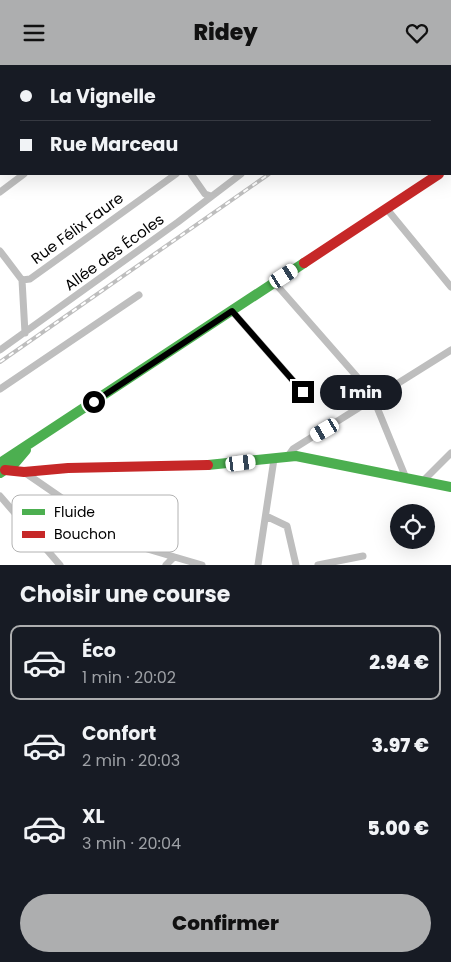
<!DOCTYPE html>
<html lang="fr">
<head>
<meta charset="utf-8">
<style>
	:root { --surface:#171b24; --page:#20242c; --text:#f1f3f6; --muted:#9ea1a6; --line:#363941; --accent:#adaeaf }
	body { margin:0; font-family:Poppins,sans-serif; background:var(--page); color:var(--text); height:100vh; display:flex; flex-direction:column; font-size:19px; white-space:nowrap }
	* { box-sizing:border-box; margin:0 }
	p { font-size:16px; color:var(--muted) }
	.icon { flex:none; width:28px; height:28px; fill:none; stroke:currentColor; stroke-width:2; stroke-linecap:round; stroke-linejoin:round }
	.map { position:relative; height:500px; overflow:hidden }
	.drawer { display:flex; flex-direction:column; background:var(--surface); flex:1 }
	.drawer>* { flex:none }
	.hud { position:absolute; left:0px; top:0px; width:451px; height:110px; box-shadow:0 5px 20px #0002; display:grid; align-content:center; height:110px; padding:0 20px; background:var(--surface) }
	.tools { position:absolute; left:390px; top:439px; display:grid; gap:10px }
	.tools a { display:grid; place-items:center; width:45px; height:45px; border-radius:50%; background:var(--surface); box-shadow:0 5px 20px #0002; font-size:25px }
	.end { position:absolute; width:22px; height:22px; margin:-11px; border:6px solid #000; background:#fff; box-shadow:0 0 0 2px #fff }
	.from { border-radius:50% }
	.bubble { position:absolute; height:35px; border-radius:18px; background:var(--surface); box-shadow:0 5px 20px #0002; font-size:16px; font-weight:800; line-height:35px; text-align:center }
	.car { position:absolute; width:15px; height:30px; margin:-15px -8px; border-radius:6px; box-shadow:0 0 4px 1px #0007; background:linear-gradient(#fff 24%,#345 0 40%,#fff 0 76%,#345 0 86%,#fff 0) }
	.hud b { display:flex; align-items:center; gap:18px; height:48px; font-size:19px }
	.hud b+b { border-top:1px solid var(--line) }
	.hud i { width:12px; height:12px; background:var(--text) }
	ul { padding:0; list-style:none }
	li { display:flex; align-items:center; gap:15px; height:75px; margin:0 10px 8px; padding:0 10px; border:2px solid transparent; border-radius:10px }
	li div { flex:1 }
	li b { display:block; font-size:19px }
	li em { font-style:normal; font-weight:800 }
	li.on { border-color:var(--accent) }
	li>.icon { width:45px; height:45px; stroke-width:1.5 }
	h2 { padding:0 20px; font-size:22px; line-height:60px }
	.action { display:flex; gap:10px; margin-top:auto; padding:10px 20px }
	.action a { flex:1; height:58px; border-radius:30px; background:var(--accent); color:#111; font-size:20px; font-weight:800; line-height:58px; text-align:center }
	header { display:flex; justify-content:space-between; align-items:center; height:65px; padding:0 20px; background:var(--accent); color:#111; font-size:22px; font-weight:800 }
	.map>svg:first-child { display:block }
</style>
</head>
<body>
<header><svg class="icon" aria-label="menu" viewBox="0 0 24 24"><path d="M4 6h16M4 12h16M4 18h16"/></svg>Ridey<svg class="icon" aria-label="heart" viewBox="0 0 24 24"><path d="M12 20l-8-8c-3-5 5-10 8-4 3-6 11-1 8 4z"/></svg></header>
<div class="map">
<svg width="451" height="500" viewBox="0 0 451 500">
	<rect width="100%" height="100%" fill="#fff"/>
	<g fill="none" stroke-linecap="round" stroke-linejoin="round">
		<!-- street -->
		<path stroke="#bebebe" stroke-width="7" d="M 108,0 L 109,1
			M 218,0 L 219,1
			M 266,0 L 267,1
			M 401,0 L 401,1
			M 147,1 L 148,0
			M 189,1 L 191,0
			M 388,1 L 390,0
			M 450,48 L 451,48
			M 191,109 L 205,129 L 211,131
			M 0,127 L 24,109
			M 386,143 L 451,222
			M 0,186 L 22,215
			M 22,215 L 30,214 L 176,109
			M 22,215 L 25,268
			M 274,217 L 359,314 L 374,335 L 406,413
			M 232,246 L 303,327
			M 0,285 L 178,157 L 241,109
			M 0,324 L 139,230
			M 288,391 L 293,384 L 451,285
			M 24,407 L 127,478 L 202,500
			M 423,416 L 451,388
			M 0,431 L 60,500
			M 266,451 L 287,461 L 296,500
			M 166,500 L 174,492
			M 258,500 L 274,394
			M 318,500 L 363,491"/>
		<!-- fast -->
		<path stroke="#4caf50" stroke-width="10" d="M 450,101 L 451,101
			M 0,398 L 304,198
			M 208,400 L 296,391 L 451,422
			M 0,408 L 15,398 L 26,385"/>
		<!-- jam -->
		<path stroke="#c62828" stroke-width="10" d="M 304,198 L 439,109
			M 5,405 L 24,407 L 68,403 L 208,400"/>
		<!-- rail casing -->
		<g stroke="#bebebe" stroke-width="4">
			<path id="rail" d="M 0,297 L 269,109"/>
		</g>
		<!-- rail -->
		<use href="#rail" stroke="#fff" stroke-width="2" stroke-dasharray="5.5" stroke-linecap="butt"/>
	</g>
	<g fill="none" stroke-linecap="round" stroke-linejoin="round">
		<!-- route -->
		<path stroke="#000" stroke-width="6" d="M 94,337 L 232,246 L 303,327"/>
	</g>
	<g text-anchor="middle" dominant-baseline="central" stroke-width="4" stroke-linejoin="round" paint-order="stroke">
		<!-- street labels -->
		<g font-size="15" fill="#000" stroke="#fff">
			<text transform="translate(77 163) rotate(-36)">Rue Félix Faure</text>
			<text transform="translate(114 187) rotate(-36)">Allée des Écoles</text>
		</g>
	</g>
	<!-- legend -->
	<rect x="12" y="430" width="166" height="57" rx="8" fill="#fff" stroke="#b2b2b2" stroke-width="1"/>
	<rect x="22" y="444" width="23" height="6" fill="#4caf50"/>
	<rect x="22" y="466" width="23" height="7" fill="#c62828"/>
	<g font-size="14" fill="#000">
		<text x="54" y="452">Fluide</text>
		<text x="54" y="474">Bouchon</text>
	</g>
</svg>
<div class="tools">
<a><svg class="icon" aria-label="locate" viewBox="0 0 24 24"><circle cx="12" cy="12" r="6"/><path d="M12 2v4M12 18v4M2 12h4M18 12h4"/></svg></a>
</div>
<i class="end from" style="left:94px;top:337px"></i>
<i class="end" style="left:303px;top:327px"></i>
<div class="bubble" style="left:320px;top:310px;width:82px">1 min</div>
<i class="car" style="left:284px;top:211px;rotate:57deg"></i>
<i class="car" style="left:325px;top:365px;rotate:240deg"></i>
<i class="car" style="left:241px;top:398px;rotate:83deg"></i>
<div class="hud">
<b><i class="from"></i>La Vignelle</b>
<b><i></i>Rue Marceau</b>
</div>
</div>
<section class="drawer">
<h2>Choisir une course</h2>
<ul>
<li class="on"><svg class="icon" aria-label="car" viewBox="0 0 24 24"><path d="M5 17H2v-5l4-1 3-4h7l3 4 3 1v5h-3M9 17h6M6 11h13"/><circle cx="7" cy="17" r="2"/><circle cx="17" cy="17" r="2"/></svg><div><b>Éco</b><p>1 min · 20:02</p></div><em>2.94 €</em></li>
<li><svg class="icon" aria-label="car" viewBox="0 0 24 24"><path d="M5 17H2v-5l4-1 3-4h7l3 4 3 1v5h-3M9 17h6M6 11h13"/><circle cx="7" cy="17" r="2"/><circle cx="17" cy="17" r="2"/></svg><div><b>Confort</b><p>2 min · 20:03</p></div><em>3.97 €</em></li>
<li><svg class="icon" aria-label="car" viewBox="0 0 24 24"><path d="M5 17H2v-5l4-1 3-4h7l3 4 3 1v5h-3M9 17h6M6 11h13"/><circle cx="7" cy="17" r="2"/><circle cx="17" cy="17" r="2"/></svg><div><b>XL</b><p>3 min · 20:04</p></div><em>5.00 €</em></li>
</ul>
<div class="action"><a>Confirmer</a></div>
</section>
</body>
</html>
